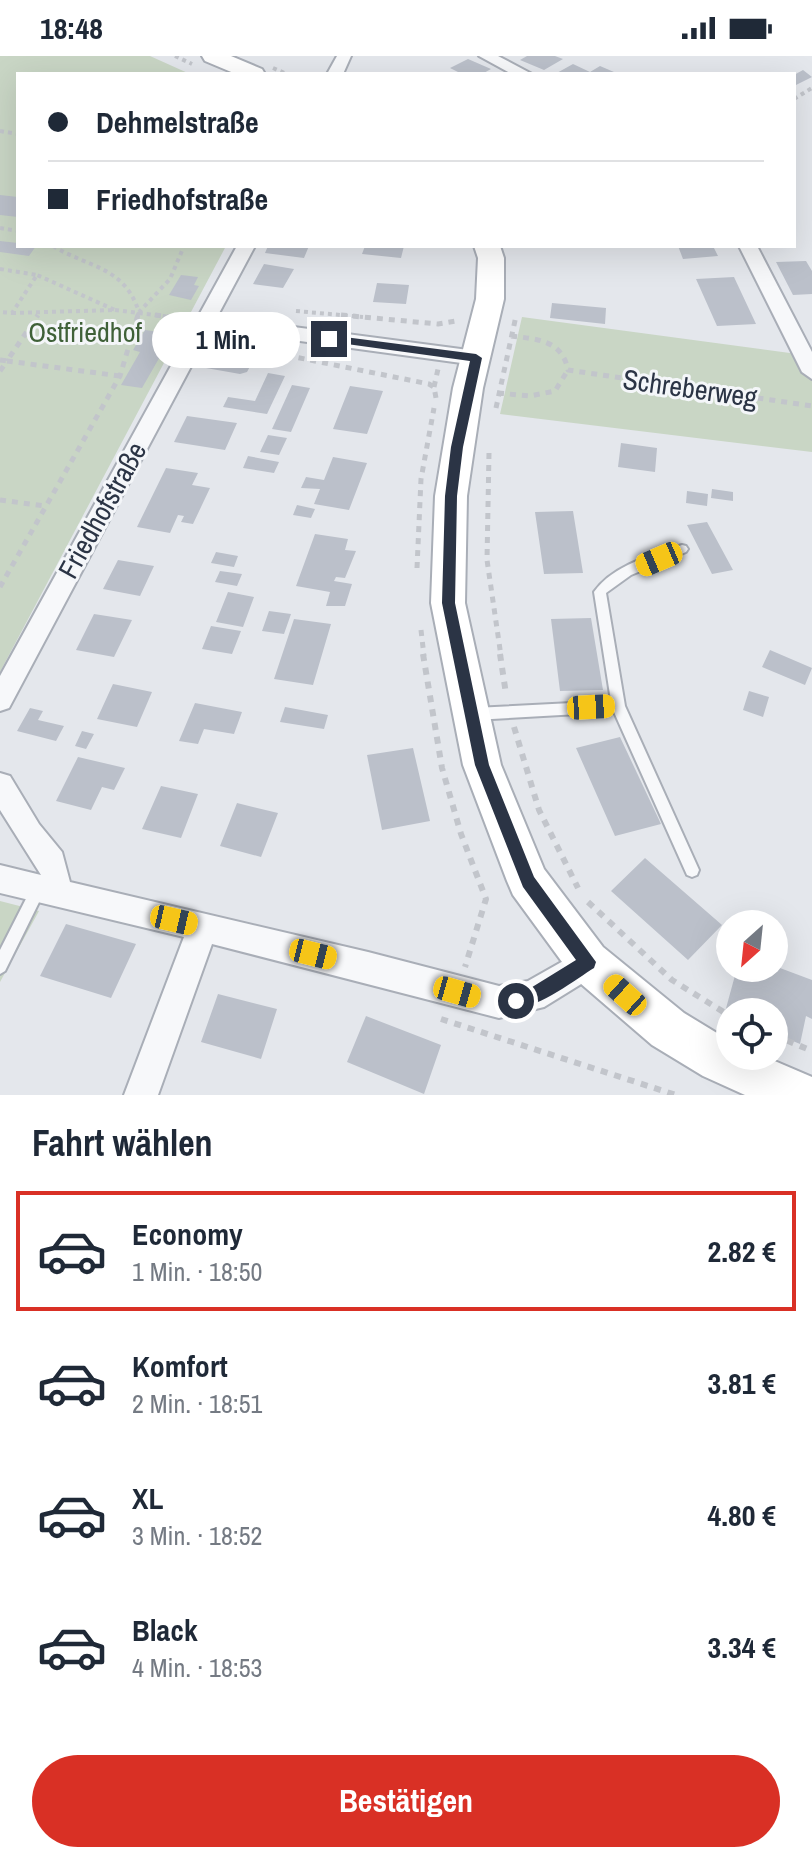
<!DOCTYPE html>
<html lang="de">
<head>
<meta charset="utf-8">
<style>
	:root { --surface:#fff; --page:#f6f6f7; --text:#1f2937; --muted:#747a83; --line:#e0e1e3; --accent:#d93025 }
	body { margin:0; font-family:"Archivo Narrow",sans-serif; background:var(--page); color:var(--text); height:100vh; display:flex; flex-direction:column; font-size:30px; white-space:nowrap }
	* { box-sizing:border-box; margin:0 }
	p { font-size:26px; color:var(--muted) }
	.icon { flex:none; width:44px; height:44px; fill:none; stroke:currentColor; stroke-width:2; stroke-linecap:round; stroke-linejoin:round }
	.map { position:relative; height:1039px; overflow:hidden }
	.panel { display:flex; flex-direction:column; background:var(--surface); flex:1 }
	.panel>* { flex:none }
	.top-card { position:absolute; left:16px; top:16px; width:780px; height:176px; border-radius:0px; box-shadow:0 8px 32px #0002; display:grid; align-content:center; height:176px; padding:0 32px; background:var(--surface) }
	.needle { width:52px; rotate:207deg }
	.tools { position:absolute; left:716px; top:854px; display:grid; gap:16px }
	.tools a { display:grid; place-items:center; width:72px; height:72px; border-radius:50%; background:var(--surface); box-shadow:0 8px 32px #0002; font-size:40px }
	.end { position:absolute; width:36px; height:36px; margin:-18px; border:10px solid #2b3445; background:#fff; box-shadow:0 0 0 4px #fff }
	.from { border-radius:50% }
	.bubble { position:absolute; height:56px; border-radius:28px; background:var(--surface); box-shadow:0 8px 32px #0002; font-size:26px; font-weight:700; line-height:56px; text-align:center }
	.car { position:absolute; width:24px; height:48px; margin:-24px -12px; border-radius:10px; box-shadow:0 0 6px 2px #0007; background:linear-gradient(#f5c518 24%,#345 0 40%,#f5c518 0 76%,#345 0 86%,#f5c518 0) }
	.top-card b { display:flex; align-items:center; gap:28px; height:76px; font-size:30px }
	.top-card b+b { border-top:2px solid var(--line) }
	.top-card i { width:20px; height:20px; background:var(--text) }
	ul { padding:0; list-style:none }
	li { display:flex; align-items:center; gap:24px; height:120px; margin:0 16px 12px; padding:0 16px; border:4px solid transparent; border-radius:0px }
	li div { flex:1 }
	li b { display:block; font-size:30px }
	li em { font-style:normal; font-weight:700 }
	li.current { border-color:var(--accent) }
	li>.icon { width:72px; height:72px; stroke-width:1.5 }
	h2 { padding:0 32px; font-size:36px; line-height:96px }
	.button { display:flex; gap:16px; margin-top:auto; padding:16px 32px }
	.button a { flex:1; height:92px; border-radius:48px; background:var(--accent); color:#fff; font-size:32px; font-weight:700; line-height:92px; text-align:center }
	.status { display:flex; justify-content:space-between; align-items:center; height:56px; padding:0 40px; background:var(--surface); direction:ltr }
	.status svg { height:22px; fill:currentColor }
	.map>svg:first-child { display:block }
</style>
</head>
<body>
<div class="status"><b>18:48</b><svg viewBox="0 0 49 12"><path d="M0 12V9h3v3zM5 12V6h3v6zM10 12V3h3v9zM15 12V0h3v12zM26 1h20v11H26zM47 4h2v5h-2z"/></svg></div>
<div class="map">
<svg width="812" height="1039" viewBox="0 0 812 1039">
	<rect width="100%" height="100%" fill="#e4e7ec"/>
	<!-- green -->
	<path fill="#c9d6c5" d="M 0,0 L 150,0 L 190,18 L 18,18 L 18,190 L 226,190 L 0,616 Z
		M 522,261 L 812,300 L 812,396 L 500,358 Z
		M 0,845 L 39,855 L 0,926 Z"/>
	<!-- building -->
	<path fill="#bbc0ca" d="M 527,0 L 555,0 L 563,3 L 544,14 L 520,4 Z
		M 468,3 L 491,13 L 482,18 L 462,18 L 450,12 Z
		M 573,8 L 590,16 L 600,10 L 614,16 L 555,18 Z
		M 803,14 L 812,21 L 794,30 L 794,19 Z
		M 0,139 L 18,141 L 18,161 L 0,159 Z
		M 0,185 L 18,187 L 18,190 L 36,190 L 29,200 L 0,196 Z
		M 268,190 L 309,190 L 304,202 L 265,197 Z
		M 365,190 L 404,190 L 401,202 L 362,198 Z
		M 678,190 L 713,190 L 718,200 L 683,203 Z
		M 806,205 L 812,215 L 812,238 L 793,239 L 776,206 Z
		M 264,208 L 294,213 L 283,232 L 253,228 Z
		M 181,219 L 198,221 L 194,229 L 199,230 L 191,244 L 169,239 Z
		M 734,221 L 756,268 L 717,270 L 696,223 Z
		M 377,227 L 409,229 L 406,248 L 373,246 Z
		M 552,247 L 606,252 L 605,268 L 550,262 Z
		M 145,274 L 173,278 L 142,332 L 121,329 L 140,296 L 133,294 Z
		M 220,290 L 255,301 L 247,316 L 240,318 L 206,312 L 203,309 L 212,293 Z
		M 268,317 L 285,320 L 267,358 L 223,351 L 228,341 L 255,345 Z
		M 292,329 L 310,332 L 291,376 L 272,373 Z
		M 350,330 L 383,335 L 367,378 L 333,373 Z
		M 187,360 L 237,367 L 225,394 L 174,386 Z
		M 268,379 L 287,382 L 279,399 L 260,396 Z
		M 621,387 L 657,392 L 655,416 L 618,411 Z
		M 248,400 L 279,406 L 274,417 L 243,412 Z
		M 333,401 L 367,407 L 349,454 L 314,448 L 320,433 L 301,432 L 306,421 L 324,424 Z
		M 166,412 L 198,417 L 192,429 L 210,432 L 193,468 L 181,466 L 184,460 L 178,459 L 170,477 L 137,471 Z
		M 712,433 L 733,436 L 733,445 L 711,442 Z
		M 687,435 L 708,438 L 707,450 L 686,447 Z
		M 297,449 L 315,453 L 311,462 L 293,459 Z
		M 573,455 L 583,517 L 544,518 L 535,456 Z
		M 707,466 L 733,514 L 712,518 L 687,469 Z
		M 315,478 L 348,483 L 345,494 L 356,495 L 345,522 L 336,521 L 334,525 L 352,528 L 345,550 L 326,550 L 330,536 L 296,530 Z
		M 216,496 L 238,500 L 234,511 L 211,507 Z
		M 118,504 L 154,510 L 140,540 L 103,533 Z
		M 220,515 L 242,518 L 237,530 L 215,526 Z
		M 228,536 L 254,541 L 243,571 L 216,566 Z
		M 269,555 L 291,558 L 284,578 L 262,575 Z
		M 94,558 L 132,564 L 114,601 L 76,594 Z
		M 591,562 L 603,634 L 560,635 L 551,563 Z
		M 294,563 L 331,568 L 313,629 L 274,623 Z
		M 211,570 L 241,575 L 232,598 L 202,593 Z
		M 770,594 L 812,612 L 805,629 L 762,611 Z
		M 113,628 L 152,636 L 137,671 L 97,663 Z
		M 749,635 L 769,641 L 763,661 L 743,654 Z
		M 195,647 L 242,656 L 234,678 L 204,673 L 198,688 L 179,685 Z
		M 285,651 L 328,659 L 324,673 L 280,666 Z
		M 30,652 L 43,655 L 38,664 L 64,670 L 56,685 L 17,675 Z
		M 82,675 L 94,678 L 86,693 L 75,690 Z
		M 620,681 L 661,768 L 615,780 L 576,692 Z
		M 413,692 L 430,765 L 382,774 L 367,699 Z
		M 78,701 L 125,712 L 114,734 L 102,731 L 91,754 L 56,745 Z
		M 161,730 L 198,738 L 181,782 L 142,773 Z
		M 237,747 L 278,757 L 261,801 L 220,790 Z
		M 645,802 L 722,869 L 688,904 L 611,835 Z
		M 66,868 L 136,888 L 111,942 L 40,920 Z
		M 774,894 L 782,903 L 780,912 L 812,924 L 812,963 L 806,960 L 800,988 L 774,977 L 774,956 L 725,956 L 737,912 L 774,912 Z
		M 218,938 L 277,953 L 261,1003 L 201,986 Z
		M 366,960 L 441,989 L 424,1038 L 347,1006 Z"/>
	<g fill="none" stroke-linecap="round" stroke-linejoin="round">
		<!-- lane casing -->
		<g stroke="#a9aeb7" stroke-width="4">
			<path id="lane" d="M 682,489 L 686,490 L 688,493 L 686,496 L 631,519 L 606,537 L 625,650 L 699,814 L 697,819 L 692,821 L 687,819 L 614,656 L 474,664 L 469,662 L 467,658 L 469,654 L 474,652 L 611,645 L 594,536 C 613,509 652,499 682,489 Z
				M 39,825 L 44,827 L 46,832 L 5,915 L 0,918 L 0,894 L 34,827 Z"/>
		</g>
		<!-- street casing -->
		<g stroke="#a9aeb7" stroke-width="4">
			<path id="street" d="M 337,0 L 351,0 L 343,18 L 327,18 Z
				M 479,0 L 498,0 L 532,18 L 512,18 Z
				M 237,190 L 255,190 L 217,261 L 476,295 L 486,302 L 476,309 L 211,273 L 9,652 L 0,655 L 0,620 Z
				M 739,190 L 757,190 L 812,296 L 812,323 L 802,316 Z
				M 0,717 L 10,720 L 39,768 L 62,796 L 70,826 L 368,896 L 499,930 L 528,925 L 588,891 L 599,895 L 603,906 L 599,917 L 544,951 L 499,962 L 212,888 L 158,1039 L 124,1039 L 184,881 L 0,837 L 0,809 L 41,819 L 0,754 Z"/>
		</g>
		<!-- secondary casing -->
		<g stroke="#a9aeb7" stroke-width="4">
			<path id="secondary" d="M 202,0 L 231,0 L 262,13 L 265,18 L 236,18 L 205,5 Z
				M 474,190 L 500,190 L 504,202 L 504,243 L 483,332 L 467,440 L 465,547 L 501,709 L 544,813 L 603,891 L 684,957 L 730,985 L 730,1000 L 763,1000 L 812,1021 L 812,1039 L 745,1039 L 703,1020 L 652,989 L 573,921 L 513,839 L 507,825 L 463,709 L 431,547 L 435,440 L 453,332 L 476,243 L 478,202 Z"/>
		</g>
		<!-- path-far2 -->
		<path stroke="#c2c5cb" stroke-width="4" stroke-dasharray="4 4" stroke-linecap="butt" d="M 175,0 L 192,8
			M 273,12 L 287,18
			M 794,43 L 812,32
			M 0,75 L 18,78
			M 0,172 L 18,175
			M 53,190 C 89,212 124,210 139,256 L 170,223 L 184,190
			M 0,213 L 37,219 L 12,257 L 0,256
			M 115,254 L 170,261
			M 296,255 L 363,261
			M 12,257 L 115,254 L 37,219
			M 137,261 L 139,256"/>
		<!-- path-far1 -->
		<path stroke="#c2c5cb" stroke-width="5" stroke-dasharray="6 6" stroke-linecap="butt" d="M 155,259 L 185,263
			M 341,259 L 438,268 L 456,265
			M 511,280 C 537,283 562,284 568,314 L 812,350
			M 275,297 L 429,328 L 434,331 L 436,342
			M 0,304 L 7,305 L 38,259
			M 0,315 L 7,305 L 120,320
			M 434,331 L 438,313
			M 498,337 L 530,340 L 555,335 L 568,314
			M 496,352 L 516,260
			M 489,397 L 487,504 L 501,600
			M 0,444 L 45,450
			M 417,512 L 421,423 L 434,352
			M 0,531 L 120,320 L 138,259
			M 421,574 L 424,600"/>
		<!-- path -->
		<path stroke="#c2c5cb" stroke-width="6" stroke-dasharray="7 7" stroke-linecap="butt" d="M 423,598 L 442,712 L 461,778 L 486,843 L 465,911
			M 500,598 L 506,638
			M 514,671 L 539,754 L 578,832
			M 588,846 L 672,924 L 730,960
			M 441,963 L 676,1039
			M 774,979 L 812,995"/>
		<!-- lane -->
		<use href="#lane" fill="#f7f8fa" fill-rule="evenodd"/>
		<!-- street -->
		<use href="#street" fill="#f7f8fa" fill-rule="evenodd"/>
		<!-- secondary -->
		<use href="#secondary" fill="#fff" fill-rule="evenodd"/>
	</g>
	<!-- route -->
	<path fill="#2b3445" d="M 329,279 L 476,298 L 482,302 L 463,391 L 457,440 L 455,547 L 489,709 L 534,821 L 596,906 L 594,912 C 576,923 531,958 510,951 L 508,945 L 510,939 L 529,933 L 576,904 L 523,831 L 475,709 L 442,547 L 445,440 L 451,391 L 470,305 L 325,285 L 323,283 Z"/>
	<g text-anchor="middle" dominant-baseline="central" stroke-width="6" stroke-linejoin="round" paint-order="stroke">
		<!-- park labels -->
		<g font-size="28" fill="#3f6138" stroke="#f4f6f9">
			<text x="85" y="276">Ostfriedhof</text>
		</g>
		<!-- street labels -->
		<g font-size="28" fill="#2b3445" stroke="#f4f6f9">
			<text transform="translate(690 332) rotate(8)">Schreberweg</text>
			<text transform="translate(102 454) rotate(-61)">Friedhofstraße</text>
		</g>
	</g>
</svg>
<div class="tools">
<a><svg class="needle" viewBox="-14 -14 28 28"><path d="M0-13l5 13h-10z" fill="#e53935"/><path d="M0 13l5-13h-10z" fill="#747a83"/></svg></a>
<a><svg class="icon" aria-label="locate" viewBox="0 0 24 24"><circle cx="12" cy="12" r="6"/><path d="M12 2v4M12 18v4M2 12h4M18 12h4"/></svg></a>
</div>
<i class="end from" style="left:516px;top:945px"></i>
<i class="end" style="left:329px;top:283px"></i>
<div class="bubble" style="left:152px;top:256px;width:148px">1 Min.</div>
<i class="car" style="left:659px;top:503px;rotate:247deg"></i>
<i class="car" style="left:591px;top:651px;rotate:87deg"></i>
<i class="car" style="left:174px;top:864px;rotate:103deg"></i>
<i class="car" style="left:313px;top:898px;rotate:104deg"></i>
<i class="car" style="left:457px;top:936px;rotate:106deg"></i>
<i class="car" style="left:625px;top:939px;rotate:312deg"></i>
<div class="top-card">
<b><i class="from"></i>Dehmelstraße</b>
<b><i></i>Friedhofstraße</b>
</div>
</div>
<section class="panel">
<h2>Fahrt wählen</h2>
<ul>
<li class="current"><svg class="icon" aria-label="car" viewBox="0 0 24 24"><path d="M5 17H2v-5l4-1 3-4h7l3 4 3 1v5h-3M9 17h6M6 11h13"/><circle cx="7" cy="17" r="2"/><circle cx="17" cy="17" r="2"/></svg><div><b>Economy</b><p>1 Min. · 18:50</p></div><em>2.82 €</em></li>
<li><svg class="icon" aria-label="car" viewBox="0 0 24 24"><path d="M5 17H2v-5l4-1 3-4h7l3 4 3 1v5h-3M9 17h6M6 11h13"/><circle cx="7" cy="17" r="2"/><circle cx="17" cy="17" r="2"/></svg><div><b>Komfort</b><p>2 Min. · 18:51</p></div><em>3.81 €</em></li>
<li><svg class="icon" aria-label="car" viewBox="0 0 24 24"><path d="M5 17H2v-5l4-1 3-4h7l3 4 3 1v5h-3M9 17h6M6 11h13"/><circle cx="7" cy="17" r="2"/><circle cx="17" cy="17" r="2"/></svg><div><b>XL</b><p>3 Min. · 18:52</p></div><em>4.80 €</em></li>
<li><svg class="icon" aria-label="car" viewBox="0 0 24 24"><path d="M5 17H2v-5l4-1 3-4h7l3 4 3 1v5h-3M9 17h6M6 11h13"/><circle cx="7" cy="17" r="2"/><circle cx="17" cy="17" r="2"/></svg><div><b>Black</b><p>4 Min. · 18:53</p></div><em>3.34 €</em></li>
</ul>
<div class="button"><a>Bestätigen</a></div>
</section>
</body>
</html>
